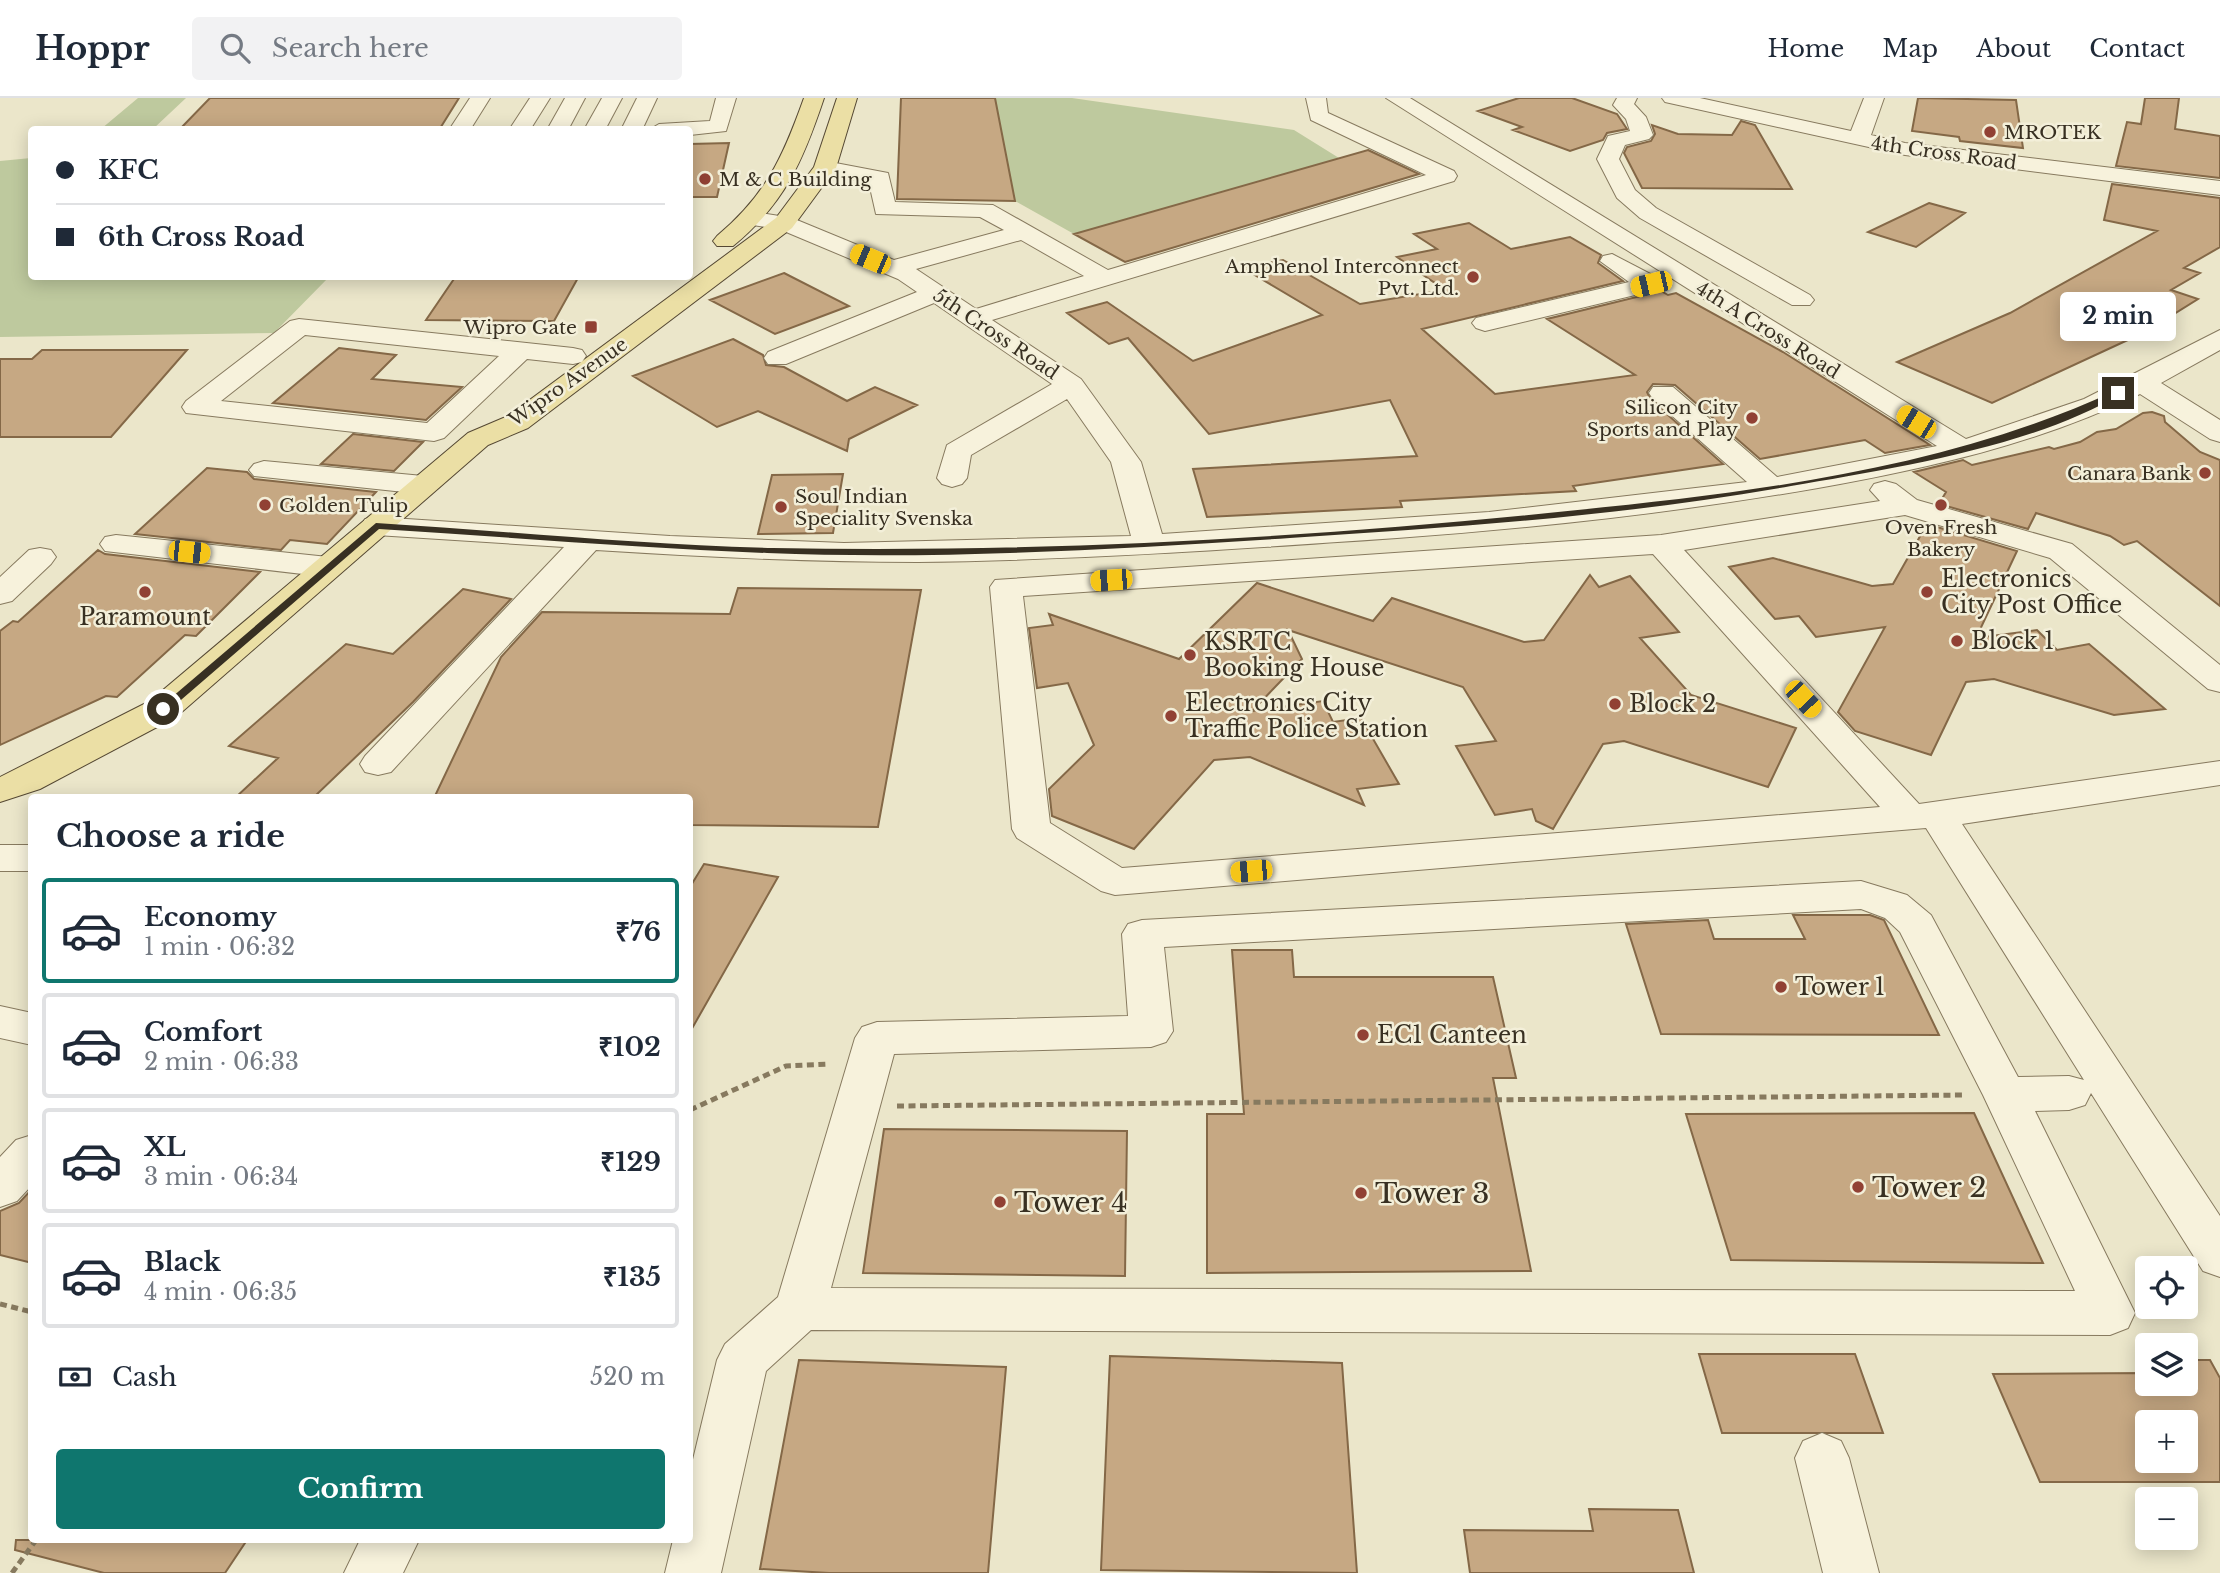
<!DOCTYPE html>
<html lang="en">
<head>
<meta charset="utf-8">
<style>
	:root { --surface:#fff; --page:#f2f2f3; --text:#1f2937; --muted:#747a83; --line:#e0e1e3; --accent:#0f766e }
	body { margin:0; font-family:"Libre Baskerville",serif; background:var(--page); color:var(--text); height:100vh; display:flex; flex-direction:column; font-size:26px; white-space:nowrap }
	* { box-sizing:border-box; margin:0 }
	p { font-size:23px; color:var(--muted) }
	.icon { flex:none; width:38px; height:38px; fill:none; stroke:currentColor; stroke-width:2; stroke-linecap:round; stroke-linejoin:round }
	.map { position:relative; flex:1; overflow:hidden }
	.details { position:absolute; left:28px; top:696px; width:665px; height:749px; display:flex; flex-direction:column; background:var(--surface); border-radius:7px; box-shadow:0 4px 18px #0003 }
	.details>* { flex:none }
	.guide { position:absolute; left:28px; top:28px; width:665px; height:154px; border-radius:7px; box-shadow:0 4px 18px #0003; display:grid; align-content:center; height:154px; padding:0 28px; background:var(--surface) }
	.tools { position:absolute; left:2135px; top:1158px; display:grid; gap:14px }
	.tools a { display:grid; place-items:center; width:63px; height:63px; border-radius:7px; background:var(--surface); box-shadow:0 4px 18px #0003; font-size:35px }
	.end { position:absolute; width:32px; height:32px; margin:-16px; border:9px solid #383022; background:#fff; box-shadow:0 0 0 4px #fff }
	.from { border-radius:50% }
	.bubble { position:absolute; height:49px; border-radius:7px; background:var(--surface); box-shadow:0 4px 18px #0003; font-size:23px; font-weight:700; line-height:49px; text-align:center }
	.car { position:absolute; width:21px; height:42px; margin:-21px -10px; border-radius:9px; box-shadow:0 0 5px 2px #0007; background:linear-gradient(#f5c518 24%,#345 0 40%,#f5c518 0 76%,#345 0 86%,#f5c518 0) }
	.guide b { display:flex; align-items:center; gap:24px; height:66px; font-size:26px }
	.guide b+b { border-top:2px solid var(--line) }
	.guide i { width:18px; height:18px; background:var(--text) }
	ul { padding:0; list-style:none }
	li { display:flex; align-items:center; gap:21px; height:105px; margin:0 14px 10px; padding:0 14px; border:4px solid var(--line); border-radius:7px }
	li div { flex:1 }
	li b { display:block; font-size:26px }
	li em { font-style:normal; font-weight:700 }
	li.current { border-color:var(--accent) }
	li>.icon { width:63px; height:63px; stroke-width:1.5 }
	h2 { padding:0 28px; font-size:32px; line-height:84px }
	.pay { display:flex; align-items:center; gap:18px; height:77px; padding:0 28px; font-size:26px }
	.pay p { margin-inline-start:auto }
	.cta { display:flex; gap:14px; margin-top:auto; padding:14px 28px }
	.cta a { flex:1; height:80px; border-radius:7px; background:var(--accent); color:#fff; font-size:28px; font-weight:700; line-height:80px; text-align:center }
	header { display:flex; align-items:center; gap:42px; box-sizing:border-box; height:98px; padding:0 35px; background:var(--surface); border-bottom:2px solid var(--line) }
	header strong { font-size:33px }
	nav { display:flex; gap:38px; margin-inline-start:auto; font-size:24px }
	.search { width:490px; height:63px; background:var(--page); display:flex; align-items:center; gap:18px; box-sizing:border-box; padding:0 24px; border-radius:7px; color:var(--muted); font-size:26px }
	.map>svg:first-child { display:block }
</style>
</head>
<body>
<header>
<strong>Hoppr</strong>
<div class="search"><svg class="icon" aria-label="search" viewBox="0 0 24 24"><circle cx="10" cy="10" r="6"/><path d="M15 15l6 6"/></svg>Search here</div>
<nav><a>Home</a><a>Map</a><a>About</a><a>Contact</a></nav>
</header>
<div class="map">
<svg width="2220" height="1475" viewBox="0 0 2220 1475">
	<rect width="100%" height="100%" fill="#ebe6ca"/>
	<!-- green -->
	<path fill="#bec99e" d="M 138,0 L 186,0 L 153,31 L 101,31 Z
		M 995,0 L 1072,0 L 1294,32 L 1339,60 L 1074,136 L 1015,103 Z
		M 31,60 L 32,178 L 329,179 L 274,235 L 0,239 L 0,63 Z"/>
	<!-- building -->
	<path fill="#c6a883" stroke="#846847" stroke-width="2" fill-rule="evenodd" d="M 210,0 L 459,0 L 439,32 L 179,32 Z
		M 901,0 L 995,0 L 1015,103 L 897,101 Z
		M 1519,0 L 1572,0 L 1617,16 L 1627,31 L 1607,35 L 1603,42 L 1570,53 L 1513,32 L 1522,29 L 1478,13 Z
		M 1918,0 L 2016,2 L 2023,50 L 1960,43 L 1959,39 L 1912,33 Z
		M 2145,0 L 2179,0 L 2175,31 L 2220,38 L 2220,80 L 2116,68 L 2127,24 L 2141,26 Z
		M 1741,23 L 1755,27 L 1792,91 L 1642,90 L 1624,55 L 1627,49 L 1651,43 L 1655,36 L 1652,27 L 1678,36 L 1732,37 Z
		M 729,45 L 717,99 L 690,99 L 690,46 Z
		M 1368,52 L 1419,76 L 1125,164 L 1074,136 Z
		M 2112,86 L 2220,100 L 2220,149 L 2184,170 L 2200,175 L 2171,192 L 2198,201 L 2145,234 L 1992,305 L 1897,264 L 2010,215 L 2157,133 L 2104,122 Z
		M 1929,105 L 1965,115 L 1916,149 L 1868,134 Z
		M 1469,125 L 1511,151 L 1570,139 L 1601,157 L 1598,165 L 1623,183 L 1422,231 L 1495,296 L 1635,277 L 1547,221 L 1661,193 L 1668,197 L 1676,195 L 1783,254 L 1930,347 L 1885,355 L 1865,342 L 1760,361 L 1675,287 L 1653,286 L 1647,294 L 1651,302 L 1723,366 L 1573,388 L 1576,393 L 1400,403 L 1402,409 L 1207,419 L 1193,371 L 1417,358 L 1390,302 L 1209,336 L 1128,240 L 1109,246 L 1067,215 L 1107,204 L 1193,263 L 1322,217 L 1243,170 L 1283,162 L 1360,206 L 1445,192 L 1397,159 L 1437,151 L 1414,136 Z
		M 784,175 L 849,208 L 775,236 L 710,202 Z
		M 456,178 L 579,178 L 554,223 L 426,222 Z
		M 733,241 L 763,257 L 766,267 L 784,269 L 847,303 L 875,289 L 917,307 L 849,341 L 847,353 L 758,313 L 717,329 L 633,278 Z
		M 339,250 L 396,257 L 372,281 L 462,289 L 426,322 L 273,305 Z
		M 42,252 L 187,252 L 111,339 L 0,339 L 0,261 L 32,261 Z
		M 2152,314 L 2164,318 L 2165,324 L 2200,354 L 2220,362 L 2220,508 L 2137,443 L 2124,447 L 2110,438 L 2036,415 L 2028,431 L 1939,406 L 1946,394 L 1914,374 L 1963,362 L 1972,367 L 2049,349 L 2054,351 L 2080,344 L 2097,334 L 2116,331 L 2143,315 Z
		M 353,336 L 423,344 L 394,373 L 321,366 Z
		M 207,370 L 247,374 L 254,381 L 376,394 L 327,446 L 290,442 L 281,452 L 135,436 Z
		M 843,376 L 833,435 L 758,436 L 772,377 Z
		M 1927,426 L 2017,453 L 1976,540 L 2037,532 L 2057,552 L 2089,546 L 2165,611 L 2114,617 L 1994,581 L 1966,584 L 1931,657 L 1855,633 L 1838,614 L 1885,529 L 1816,539 L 1799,518 L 1775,521 L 1729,469 L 1773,460 L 1872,488 L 1893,486 Z
		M 98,452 L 105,456 L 260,474 L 196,538 L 185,537 L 117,599 L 106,598 L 0,647 L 0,533 L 13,523 L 18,524 Z
		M 1590,477 L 1599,489 L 1630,478 L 1679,534 L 1640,540 L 1691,597 L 1796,630 L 1768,689 L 1624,643 L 1603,646 L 1553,731 L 1536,723 L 1532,711 L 1495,717 L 1456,648 L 1496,643 L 1463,589 L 1288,532 L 1302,561 L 1252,613 L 1323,603 L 1333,624 L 1361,620 L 1399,686 L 1357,691 L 1364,707 L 1250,659 L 1214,662 L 1134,751 L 1052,718 L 1049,691 L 1094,647 L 1068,585 L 1037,590 L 1029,530 L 1053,527 L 1049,516 L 1179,561 L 1257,485 L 1373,523 L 1392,500 L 1524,544 L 1544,542 Z
		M 738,490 L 921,492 L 878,729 L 690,727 L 690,700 L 434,700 L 501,559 L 542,514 L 730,516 Z
		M 463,491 L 511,501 L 413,604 L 313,700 L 235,700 L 278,660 L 229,648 L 346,546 L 393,556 Z
		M 704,766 L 778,779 L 690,934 L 690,789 Z
		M 1793,817 L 1870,817 L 1884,822 L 1939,937 L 1661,936 L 1626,826 L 1708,822 L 1714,841 L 1805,841 Z
		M 1232,852 L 1292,852 L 1294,879 L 1493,879 L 1516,980 L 1493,980 L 1531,1173 L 1207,1175 L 1207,1016 L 1244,1016 Z
		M 1974,1015 L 2043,1165 L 1731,1162 L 1686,1016 Z
		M 884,1031 L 1127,1033 L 1125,1178 L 863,1175 Z
		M 32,1091 L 32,1165 L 0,1157 L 0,1113 L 19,1105 Z
		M 1699,1256 L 1855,1256 L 1883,1335 L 1722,1335 Z
		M 1110,1258 L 1342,1265 L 1357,1475 L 1101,1472 Z
		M 799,1262 L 1006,1269 L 988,1475 L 829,1475 L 760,1471 Z
		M 2186,1262 L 2210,1262 L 2220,1280 L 2220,1384 L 2040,1384 L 1993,1276 L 2147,1275 L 2147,1286 L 2186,1286 ZM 2147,1325 L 2186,1325 L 2186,1363 L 2147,1363 Z
		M 1589,1411 L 1678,1412 L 1694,1475 L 1470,1475 L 1464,1432 L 1593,1433 Z
		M 16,1442 L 247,1442 L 225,1475 L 104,1475 L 15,1452 Z"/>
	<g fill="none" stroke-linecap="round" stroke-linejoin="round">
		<!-- minor casing -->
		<g stroke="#877a5f" stroke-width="2">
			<path id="minor" d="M 470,0 L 490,0 L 470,32 L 449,32 Z
				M 530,0 L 550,0 L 530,32 L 509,32 Z
				M 565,0 L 585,0 L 568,32 L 547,32 Z
				M 602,0 L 622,0 L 605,32 L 584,32 Z
				M 637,0 L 657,0 L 642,32 L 621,32 Z
				M 716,0 L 736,0 L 726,33 L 690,37 L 690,32 L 649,32 L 659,26 L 710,23 Z
				M 1306,0 L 1326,0 L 1328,15 L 1454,73 L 1457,78 L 1454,83 L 992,222 L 1081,281 L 1141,364 L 1162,436 L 1489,414 L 1747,384 L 1653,301 L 1649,295 L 1653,289 L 1673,289 L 1777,379 L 1937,348 L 1386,0 L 1410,0 L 1966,341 L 2084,301 L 2220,232 L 2220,252 L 2161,285 L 2220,322 L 2220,344 L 2210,341 L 2140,296 C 2038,346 1929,370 1818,390 C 1679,414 1538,430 1397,440 C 1238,451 1078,462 918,464 C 811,464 704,459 596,452 L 391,674 L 378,677 L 365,674 L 360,666 L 365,658 L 564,449 L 376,437 L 365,435 L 361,428 L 365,421 L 376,419 L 670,438 L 844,445 L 1131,438 L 1111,364 L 1067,301 L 971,357 L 967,380 L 962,386 L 952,389 L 942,386 L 937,380 L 947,347 L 1052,286 L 934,205 L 786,266 L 768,266 L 764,260 L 768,254 L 917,194 L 898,181 L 779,131 L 746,126 L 742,121 L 746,116 L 754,114 L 792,120 L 894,162 L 1004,132 L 980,119 L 876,116 L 869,85 L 817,75 L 814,70 L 817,65 L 825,63 L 888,75 L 895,104 L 993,107 L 1108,172 L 1426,77 L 1311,22 ZM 1021,142 L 1084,178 L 976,211 L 916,171 Z
				M 1617,0 L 1637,0 L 1634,6 L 1646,19 L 1653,37 L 1649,41 L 1625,47 L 1619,61 L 1635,92 L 1656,110 L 1810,197 L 1814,202 L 1810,207 L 1792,207 L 1640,120 L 1617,100 L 1597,61 L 1608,38 L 1630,33 L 1626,21 L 1613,7 Z
				M 1662,0 L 1700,0 L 1851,33 L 1864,0 L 1884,0 L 1871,37 L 1905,45 L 2220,83 L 2220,97 L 1905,57 L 1665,4 Z
				M 1612,156 L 1660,181 L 1663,186 L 1660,191 L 1485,233 L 1476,230 L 1472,225 L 1476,220 L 1629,184 L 1600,163 L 1603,158 Z
				M 299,221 L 573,250 L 582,252 L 586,258 L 582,264 L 573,266 L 527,261 L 444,340 L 434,343 L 186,315 L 182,309 L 186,303 L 290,223 ZM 305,237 L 499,258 L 427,325 L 221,303 Z
				M 264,363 L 423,378 L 434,381 L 438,387 L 434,393 L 423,396 L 254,378 L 249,372 L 254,366 Z
				M 1885,383 L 1896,386 L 1917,402 L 2072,446 L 2220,567 L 2220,594 L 2208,591 L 2050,460 L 1905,417 L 1684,452 L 1919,706 L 2220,663 L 2220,687 L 1962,726 L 2220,1118 L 2220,1179 L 2203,1173 L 2091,995 L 2085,1007 L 2069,1012 L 2035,1013 L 2135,1215 L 2128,1230 L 2110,1237 L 811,1232 L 766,1273 L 721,1475 L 665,1475 L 673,1442 L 690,1442 L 690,1374 L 717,1262 L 725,1246 L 778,1199 L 855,940 L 862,929 L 877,924 L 1128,918 L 1122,836 L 1128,826 L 1142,822 L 1861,783 L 1907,797 L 1931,817 L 2018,979 L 2069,978 L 2084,982 L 1926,730 L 1115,797 L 1101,793 L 1017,740 L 1012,731 L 990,489 L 995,482 L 1661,437 L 1880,403 L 1870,392 L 1874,386 ZM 1653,456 L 1880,709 L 1122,770 L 1050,725 L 1023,498 ZM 1861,811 L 1885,820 L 1900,834 L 1983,997 L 2075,1193 L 831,1190 L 894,956 L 1151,949 L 1166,944 L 1173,933 L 1164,849 Z
				M 116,437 L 328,459 L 339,462 L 344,469 L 339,476 L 328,479 L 105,453 L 100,446 L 105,439 Z
				M 40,450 L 51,452 L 56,459 L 51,466 L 12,503 L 0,506 L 0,479 L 29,452 Z
				M 0,747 L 32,747 L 32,773 L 0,773 Z
				M 0,908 L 32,915 L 32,947 L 0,940 Z
				M 32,1037 L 32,1087 L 17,1103 L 0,1109 L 0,1059 L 16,1042 Z
				M 1822,1335 L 1841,1343 L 1849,1360 L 1879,1475 L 1823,1475 L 1795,1360 L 1803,1343 Z
				M 360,1442 L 419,1442 L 403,1475 L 344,1475 Z"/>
		</g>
		<!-- major casing -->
		<g stroke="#554833" stroke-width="2">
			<path id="major" d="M 804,0 L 824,0 C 803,63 785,105 733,148 L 717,148 L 713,143 L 717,138 C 766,97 783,59 804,0 Z
				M 837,0 L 857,0 L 836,70 L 792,130 L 528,330 L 488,347 L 176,619 L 40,691 L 0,704 L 0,679 L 150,603 L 468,335 L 508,318 L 776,120 L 814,69 Z"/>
		</g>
		<!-- path -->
		<path stroke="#877a5f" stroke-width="5" stroke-dasharray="7 4.5" stroke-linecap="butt" d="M 897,1008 L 1963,997
			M 690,1012 L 786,968 L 829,966
			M 0,1206 L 32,1214
			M 12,1475 L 36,1442"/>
		<!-- minor -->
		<use href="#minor" fill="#f7f2dc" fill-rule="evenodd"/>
		<!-- major -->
		<use href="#major" fill="#ebdfa5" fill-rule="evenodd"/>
	</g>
	<!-- route -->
	<path fill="#383022" d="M 2115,293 L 2122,295 C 2037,348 1890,371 1791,388 C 1625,418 1458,429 1290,440 C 1116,451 941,462 767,455 C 638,450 508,439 379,431 L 167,614 L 158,611 L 376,425 C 508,433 641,447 773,450 C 1031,455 1292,441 1548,415 C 1739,396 1939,374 2115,293 Z"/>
	<!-- markers -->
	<g fill="#914134" stroke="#f3efd9" stroke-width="2.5">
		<circle cx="1990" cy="34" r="7"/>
		<circle cx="705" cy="81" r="7"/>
		<circle cx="1473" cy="179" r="7"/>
		<rect x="584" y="222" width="14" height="14" rx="3.5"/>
		<circle cx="1752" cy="320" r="7"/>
		<circle cx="2205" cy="375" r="7"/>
		<circle cx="265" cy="407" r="7"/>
		<circle cx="1941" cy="407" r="7"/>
		<circle cx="781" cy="409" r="7"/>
		<circle cx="145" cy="494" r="7"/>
		<circle cx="1927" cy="494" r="7"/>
		<circle cx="1957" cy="543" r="7"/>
		<circle cx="1190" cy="557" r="7"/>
		<circle cx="1615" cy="606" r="7"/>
		<circle cx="1171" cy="618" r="7"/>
		<circle cx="1781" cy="889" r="7"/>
		<circle cx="1363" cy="937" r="7"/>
		<circle cx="1858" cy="1089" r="7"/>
		<circle cx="1361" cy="1095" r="7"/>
		<circle cx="1000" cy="1104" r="7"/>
	</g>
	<g text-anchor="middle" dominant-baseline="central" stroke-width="5" stroke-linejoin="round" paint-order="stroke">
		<!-- far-poi labels -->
		<g font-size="19" fill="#383022" stroke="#f3efd9" text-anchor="start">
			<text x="2004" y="34">MROTEK</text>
			<text x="719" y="81">M &amp; C Building</text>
			<text x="1459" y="168" text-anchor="end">Amphenol Interconnect<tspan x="1459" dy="22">Pvt. Ltd.</tspan></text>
			<text x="577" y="229" text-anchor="end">Wipro Gate</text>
			<text x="1738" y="309" text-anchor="end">Silicon City<tspan x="1738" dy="22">Sports and Play</tspan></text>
			<text x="2191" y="375" text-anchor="end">Canara Bank</text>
			<text x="795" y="398">Soul Indian<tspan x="795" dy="22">Speciality Svenska</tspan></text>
			<text x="279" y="407">Golden Tulip</text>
			<text x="1941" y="429" text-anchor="middle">Oven Fresh<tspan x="1941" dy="22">Bakery</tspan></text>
		</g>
		<!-- far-street labels -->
		<g font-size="19" fill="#383022" stroke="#f3efd9">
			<text transform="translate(1944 55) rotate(8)">4th Cross Road</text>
			<text transform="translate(1768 232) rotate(32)">4th A Cross Road</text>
			<text transform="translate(996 236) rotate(34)">5th Cross Road</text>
			<text transform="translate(568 284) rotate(-35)">Wipro Avenue</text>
		</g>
		<!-- poi labels -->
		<g font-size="23" fill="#383022" stroke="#f3efd9" text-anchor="start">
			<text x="1941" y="481">Electronics<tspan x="1941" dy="26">City Post Office</tspan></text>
			<text x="145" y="519" text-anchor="middle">Paramount</text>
			<text x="1971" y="543">Block 1</text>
			<text x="1204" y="544">KSRTC<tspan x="1204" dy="26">Booking House</tspan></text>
			<text x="1185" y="605">Electronics City<tspan x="1185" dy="26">Traffic Police Station</tspan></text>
			<text x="1629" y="606">Block 2</text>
			<text x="1795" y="889">Tower 1</text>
			<text x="1377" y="937">EC1 Canteen</text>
		</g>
		<!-- near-poi labels -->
		<g font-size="28" fill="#383022" stroke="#f3efd9" text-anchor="start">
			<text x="1872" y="1089">Tower 2</text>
			<text x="1375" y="1095">Tower 3</text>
			<text x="1014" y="1104">Tower 4</text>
		</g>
	</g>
</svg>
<div class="tools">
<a><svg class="icon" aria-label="locate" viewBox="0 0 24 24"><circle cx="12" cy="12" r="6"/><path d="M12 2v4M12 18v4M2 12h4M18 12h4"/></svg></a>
<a><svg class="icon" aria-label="layers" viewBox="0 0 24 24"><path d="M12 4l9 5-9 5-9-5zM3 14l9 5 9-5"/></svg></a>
<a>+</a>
<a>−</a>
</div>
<i class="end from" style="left:163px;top:611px"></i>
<i class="end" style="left:2118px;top:295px"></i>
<div class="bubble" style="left:2060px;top:194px;width:116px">2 min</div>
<i class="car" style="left:870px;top:161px;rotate:293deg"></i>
<i class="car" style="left:1651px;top:186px;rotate:257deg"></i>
<i class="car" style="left:1916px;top:324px;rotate:302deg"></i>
<i class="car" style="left:189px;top:454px;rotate:96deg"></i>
<i class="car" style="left:1111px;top:482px;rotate:266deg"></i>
<i class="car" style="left:1803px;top:601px;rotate:137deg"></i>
<i class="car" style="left:1251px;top:773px;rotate:265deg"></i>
<div class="guide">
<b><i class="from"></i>KFC</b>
<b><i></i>6th Cross Road</b>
</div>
<section class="details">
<h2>Choose a ride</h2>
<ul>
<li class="current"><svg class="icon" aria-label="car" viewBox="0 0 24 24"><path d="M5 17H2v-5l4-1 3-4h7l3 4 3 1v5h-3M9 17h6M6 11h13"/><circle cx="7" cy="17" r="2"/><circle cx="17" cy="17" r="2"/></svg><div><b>Economy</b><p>1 min · 06:32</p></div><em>₹76</em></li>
<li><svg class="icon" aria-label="car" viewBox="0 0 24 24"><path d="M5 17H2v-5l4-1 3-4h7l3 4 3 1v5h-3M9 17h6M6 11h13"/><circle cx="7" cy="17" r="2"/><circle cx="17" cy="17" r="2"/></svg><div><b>Comfort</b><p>2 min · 06:33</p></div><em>₹102</em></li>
<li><svg class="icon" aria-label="car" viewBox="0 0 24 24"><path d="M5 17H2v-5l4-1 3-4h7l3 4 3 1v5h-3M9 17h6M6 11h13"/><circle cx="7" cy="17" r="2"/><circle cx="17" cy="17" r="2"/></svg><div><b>XL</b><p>3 min · 06:34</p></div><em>₹129</em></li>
<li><svg class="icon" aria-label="car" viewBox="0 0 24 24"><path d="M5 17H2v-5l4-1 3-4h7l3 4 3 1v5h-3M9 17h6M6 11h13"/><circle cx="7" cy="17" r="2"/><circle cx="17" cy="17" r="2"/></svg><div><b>Black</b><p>4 min · 06:35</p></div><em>₹135</em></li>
</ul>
<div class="pay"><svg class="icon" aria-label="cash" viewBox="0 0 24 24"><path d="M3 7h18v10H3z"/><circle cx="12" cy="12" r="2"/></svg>Cash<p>520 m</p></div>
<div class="cta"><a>Confirm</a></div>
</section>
</div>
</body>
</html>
